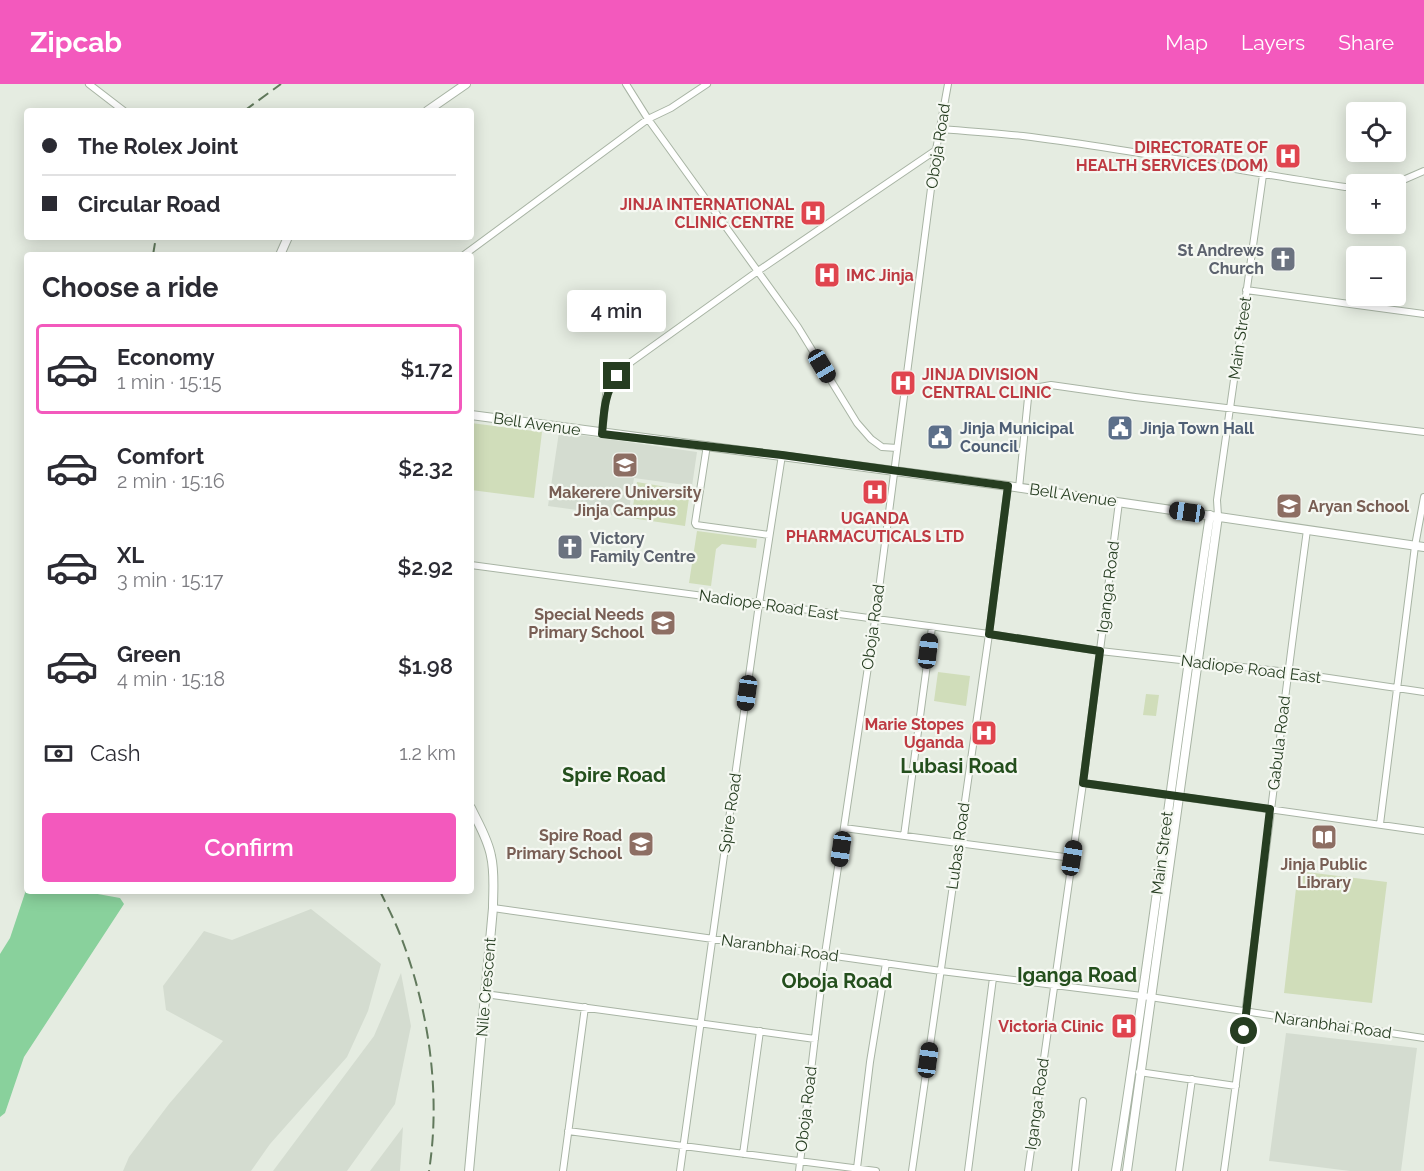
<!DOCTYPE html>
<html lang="en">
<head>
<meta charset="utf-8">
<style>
	:root { --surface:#fff; --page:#f7f7f7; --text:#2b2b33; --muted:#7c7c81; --line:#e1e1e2; --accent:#f359bd }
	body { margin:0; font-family:Raleway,sans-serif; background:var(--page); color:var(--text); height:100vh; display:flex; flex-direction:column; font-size:22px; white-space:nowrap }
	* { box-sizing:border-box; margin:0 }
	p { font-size:20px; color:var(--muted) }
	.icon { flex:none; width:33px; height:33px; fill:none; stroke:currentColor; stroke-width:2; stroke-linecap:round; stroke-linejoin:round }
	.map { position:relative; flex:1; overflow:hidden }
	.panel { position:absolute; left:24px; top:168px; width:450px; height:642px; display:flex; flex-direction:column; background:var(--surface); border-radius:6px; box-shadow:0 3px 15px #0003 }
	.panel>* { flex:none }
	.guide { position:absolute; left:24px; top:24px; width:450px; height:132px; border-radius:6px; box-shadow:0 3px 15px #0003; display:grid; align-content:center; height:132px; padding:0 18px; background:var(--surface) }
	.buttons { position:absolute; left:1346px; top:18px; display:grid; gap:12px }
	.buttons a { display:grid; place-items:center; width:60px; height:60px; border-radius:6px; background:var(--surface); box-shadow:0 3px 15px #0003; font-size:30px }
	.end { position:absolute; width:27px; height:27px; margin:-14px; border:8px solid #263d21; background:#fff; box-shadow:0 0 0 3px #fff }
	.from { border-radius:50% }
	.bubble { position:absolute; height:42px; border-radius:6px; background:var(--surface); box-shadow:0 3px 15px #0003; font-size:20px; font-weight:600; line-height:42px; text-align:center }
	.car { position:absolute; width:18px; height:36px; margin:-18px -9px; border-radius:8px; box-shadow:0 0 4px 2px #0007; background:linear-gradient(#222 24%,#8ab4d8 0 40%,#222 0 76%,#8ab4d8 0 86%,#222 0) }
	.guide b { display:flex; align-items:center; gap:21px; height:57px; font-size:22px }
	.guide b+b { border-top:2px solid var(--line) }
	.guide i { width:15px; height:15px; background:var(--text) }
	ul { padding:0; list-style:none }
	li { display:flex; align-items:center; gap:18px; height:90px; margin:0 12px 9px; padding:0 6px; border:3px solid transparent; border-radius:6px }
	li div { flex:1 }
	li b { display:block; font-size:22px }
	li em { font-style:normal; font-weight:600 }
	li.current { border-color:var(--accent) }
	li>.icon { width:54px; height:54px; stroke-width:1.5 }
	h2 { padding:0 18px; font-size:27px; line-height:72px }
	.pay { display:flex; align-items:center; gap:15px; height:66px; padding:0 18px; font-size:22px }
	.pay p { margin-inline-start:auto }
	.button { display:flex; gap:12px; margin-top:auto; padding:12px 18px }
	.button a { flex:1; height:69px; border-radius:6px; background:var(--accent); color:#fff; font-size:24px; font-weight:600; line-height:69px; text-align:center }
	header { display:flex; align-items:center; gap:36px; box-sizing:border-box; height:84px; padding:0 30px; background:var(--accent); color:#fff }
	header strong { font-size:28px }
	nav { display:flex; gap:33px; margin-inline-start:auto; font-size:21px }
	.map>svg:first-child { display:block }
</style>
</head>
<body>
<header>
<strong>Zipcab</strong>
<nav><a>Map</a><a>Layers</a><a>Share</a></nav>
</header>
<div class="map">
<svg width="1424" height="1087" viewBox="0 0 1424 1087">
	<rect width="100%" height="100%" fill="#e5ece1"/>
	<!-- built -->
	<path fill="#d4dcd0" d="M 559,348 L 697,368 L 692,402 L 634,394 L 628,433 L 548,422 Z
		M 311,825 L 381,880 L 368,927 L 347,973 L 270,1060 L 251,1087 L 123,1087 L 129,1073 L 169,1020 L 223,957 L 166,926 L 163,902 L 204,847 L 232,856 Z
		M 401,889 L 411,942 L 395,1020 L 347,1087 L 273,1087 L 374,952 Z
		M 1286,949 L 1417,964 L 1401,1087 L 1350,1087 L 1269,1077 Z
		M 403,1043 L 400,1087 L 370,1087 Z"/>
	<!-- green -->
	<path fill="#d0ddba" d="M 471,339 L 542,348 L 534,414 L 471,406 Z
		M 637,398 L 690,407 L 685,442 L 631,434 Z
		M 697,447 L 757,455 L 756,464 L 722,460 L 716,465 L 711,502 L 689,499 Z
		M 938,588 L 970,592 L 966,622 L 934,617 Z
		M 1146,610 L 1159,611 L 1156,632 L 1143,631 Z
		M 1298,787 L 1387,798 L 1372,919 L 1284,909 Z"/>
	<!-- water -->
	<path fill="#89d19c" d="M 27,803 L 27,807 L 81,807 L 120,814 L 124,820 L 24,973 L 5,1029 L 0,1033 L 0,870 L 10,854 Z"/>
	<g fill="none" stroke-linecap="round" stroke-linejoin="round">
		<!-- minor casing -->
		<g stroke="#a8b4a4" stroke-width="8">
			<path id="minor" d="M 89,0 L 124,27
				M 626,0 L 648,35 L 798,243 L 857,339 L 871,355 L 882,363 L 897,364
				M 941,45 C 968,47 996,49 1023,52 C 1131,65 1237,87 1345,103 L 1356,103
				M 1394,100 L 1424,87
				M 464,171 L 648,35 L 671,24 L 707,0
				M 1246,206 L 1424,230
				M 602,350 L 606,311 L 609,302 L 631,278 L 758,187 L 936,66
				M 707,361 L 695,439 L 696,441 L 769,451
				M 1019,404 L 1028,314 L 1034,304 L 1051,301 L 1135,313 L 1424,348
				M 1218,432 L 1217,416 L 1263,91
				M 471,481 L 989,550 L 1100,567 L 1288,588 L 1424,608
				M 1083,699 L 1424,747
				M 1380,740 L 1415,462 L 1424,413
				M 844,744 L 1072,774
				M 904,752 L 932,543
				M 493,824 L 941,887 L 1150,913 L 1424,954
				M 485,910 L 815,955
				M 1139,988 L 1236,1002
				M 568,1047 L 876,1087
				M 743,1070 L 760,947
				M 857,1084 L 870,978 L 886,879
				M 563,1087 L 585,923
				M 680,1087 L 759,520 L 782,371
				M 799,1087 L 825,870 L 875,536 L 936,66 L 948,0
				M 912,1087 L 989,550 L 1008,402
				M 968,1087 L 993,894
				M 1028,1087 L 1083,699 L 1119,418
				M 1075,1087 L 1083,1017
				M 1179,1087 L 1192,995
				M 1224,1087 C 1254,874 1278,660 1307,446"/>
		</g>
		<!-- tertiary casing -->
		<g stroke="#a8b4a4" stroke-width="10">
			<path id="tertiary" d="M 427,27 L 466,0
				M 280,171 L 288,153
				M 471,331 L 1008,402 L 1424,463
				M 469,1087 L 493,824 C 493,807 495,789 491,772 C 488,755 478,739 471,724
				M 1116,1087 C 1151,869 1177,650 1210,431
				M 1127,1087 L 1218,432"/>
		</g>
		<!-- minor -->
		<use href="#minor" stroke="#fff" stroke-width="6"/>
		<!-- tertiary -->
		<use href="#tertiary" stroke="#fff" stroke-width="8"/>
		<!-- rail -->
		<path stroke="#61795c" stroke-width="2" stroke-dasharray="12 6" stroke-linecap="butt" d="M 244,27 L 281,0
			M 153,171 L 156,153
			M 380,807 C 387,822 395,837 401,853 C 429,926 441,1010 429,1087"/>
	</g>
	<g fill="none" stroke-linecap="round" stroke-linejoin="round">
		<!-- route -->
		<path stroke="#263d21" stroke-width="8" d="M 617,292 C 604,310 604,328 602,350 L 782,371 L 1008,402 L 989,550 L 1100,567 L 1083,699 L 1270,725 L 1244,947"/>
	</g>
	<!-- icons -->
	<defs>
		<g id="hospital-square" transform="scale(1.35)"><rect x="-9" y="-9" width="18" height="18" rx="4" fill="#e0444e" stroke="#f5f8f2"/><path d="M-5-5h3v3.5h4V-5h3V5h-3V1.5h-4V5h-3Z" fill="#fff"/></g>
		<g id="church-square" transform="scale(1.35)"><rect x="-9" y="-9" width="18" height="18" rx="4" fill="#6b7280" stroke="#f5f8f2"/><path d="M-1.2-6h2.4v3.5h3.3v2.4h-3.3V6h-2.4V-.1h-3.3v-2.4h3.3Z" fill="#fff"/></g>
		<g id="civic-square" transform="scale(1.35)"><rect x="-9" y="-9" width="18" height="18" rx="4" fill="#5c6f8a" stroke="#f5f8f2"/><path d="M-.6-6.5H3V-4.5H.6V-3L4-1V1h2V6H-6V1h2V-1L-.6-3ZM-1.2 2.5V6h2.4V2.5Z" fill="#fff"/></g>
		<g id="university-square" transform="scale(1.35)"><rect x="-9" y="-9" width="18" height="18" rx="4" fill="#8d6e63" stroke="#f5f8f2"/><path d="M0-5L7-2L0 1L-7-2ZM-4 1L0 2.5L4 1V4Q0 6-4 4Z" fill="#fff"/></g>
		<g id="school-square" transform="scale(1.35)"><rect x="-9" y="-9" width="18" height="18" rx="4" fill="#8d6e63" stroke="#f5f8f2"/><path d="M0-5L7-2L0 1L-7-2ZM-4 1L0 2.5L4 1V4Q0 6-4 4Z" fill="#fff"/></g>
		<g id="library-square" transform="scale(1.35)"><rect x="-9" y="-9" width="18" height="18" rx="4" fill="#8d6e63" stroke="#f5f8f2"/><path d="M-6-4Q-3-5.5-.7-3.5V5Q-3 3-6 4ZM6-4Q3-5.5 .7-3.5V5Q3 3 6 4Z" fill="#fff"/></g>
	</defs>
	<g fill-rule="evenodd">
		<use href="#hospital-square" x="1288" y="72"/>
		<use href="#hospital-square" x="813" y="129"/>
		<use href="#church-square" x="1283" y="175"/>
		<use href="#hospital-square" x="827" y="191"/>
		<use href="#hospital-square" x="903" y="299"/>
		<use href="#civic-square" x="1120" y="344"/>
		<use href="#civic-square" x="940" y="353"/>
		<use href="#university-square" x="625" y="381"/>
		<use href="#hospital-square" x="875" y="408"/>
		<use href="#school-square" x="1289" y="422"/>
		<use href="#church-square" x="570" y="463"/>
		<use href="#school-square" x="663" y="539"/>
		<use href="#hospital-square" x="984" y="649"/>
		<use href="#library-square" x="1324" y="753"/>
		<use href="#school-square" x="641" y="760"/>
		<use href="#hospital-square" x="1124" y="942"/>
	</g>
	<g text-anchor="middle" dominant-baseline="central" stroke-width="4.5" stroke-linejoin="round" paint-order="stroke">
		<!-- street labels -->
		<g font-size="16" fill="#263d21" stroke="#f5f8f2">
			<text transform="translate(938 62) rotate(-81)">Oboja Road</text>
			<text transform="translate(1240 254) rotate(-82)">Main Street</text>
			<text transform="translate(537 340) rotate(8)">Bell Avenue</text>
			<text transform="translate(1073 411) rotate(8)">Bell Avenue</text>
			<text transform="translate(1108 503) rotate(-83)">Iganga Road</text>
			<text transform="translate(769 521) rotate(8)">Nadiope Road East</text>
			<text transform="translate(873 543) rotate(-82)">Oboja Road</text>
			<text transform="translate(1251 585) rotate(7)">Nadiope Road East</text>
			<text transform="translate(1279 659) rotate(-83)">Gabula Road</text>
			<text transform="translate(730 729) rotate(-82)">Spire Road</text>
			<text transform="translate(958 762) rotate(-82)">Lubas Road</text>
			<text transform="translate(1162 769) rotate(-83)">Main Street</text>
			<text transform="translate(780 864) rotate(8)">Naranbhai Road</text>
			<text transform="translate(486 903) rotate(-85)">Nile Crescent</text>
			<text transform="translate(1333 941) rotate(8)">Naranbhai Road</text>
			<text transform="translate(1037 1020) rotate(-82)">Iganga Road</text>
			<text transform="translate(806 1025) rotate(-83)">Oboja Road</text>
		</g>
		<!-- health labels -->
		<g font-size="16" font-weight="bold" fill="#be3a42" stroke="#f5f8f2" text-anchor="end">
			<text x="1268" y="63">DIRECTORATE OF<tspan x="1268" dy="18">HEALTH SERVICES (DOM)</tspan></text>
			<text x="794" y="120">JINJA INTERNATIONAL<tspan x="794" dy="18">CLINIC CENTRE</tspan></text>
			<text x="846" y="191" text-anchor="start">IMC Jinja</text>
			<text x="922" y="290" text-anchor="start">JINJA DIVISION<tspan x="922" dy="18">CENTRAL CLINIC</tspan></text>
			<text x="875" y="434" text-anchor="middle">UGANDA<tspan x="875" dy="18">PHARMACUTICALS LTD</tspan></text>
			<text x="964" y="640">Marie Stopes<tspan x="964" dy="18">Uganda</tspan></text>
			<text x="1104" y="942">Victoria Clinic</text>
		</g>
		<!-- worship labels -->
		<g font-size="16" font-weight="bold" fill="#5b616d" stroke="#f5f8f2" text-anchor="end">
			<text x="1264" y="166">St Andrews<tspan x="1264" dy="18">Church</tspan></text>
			<text x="590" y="454" text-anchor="start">Victory<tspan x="590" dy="18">Family Centre</tspan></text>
		</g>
		<!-- service labels -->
		<g font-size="16" font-weight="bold" fill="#4e5e75" stroke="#f5f8f2" text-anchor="start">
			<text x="960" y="344">Jinja Municipal<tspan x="960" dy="18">Council</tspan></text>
			<text x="1140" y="344">Jinja Town Hall</text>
		</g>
		<!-- education labels -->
		<g font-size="16" font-weight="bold" fill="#785e54" stroke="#f5f8f2">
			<text x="625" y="408">Makerere University<tspan x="625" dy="18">Jinja Campus</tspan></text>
			<text x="1308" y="422" text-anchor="start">Aryan School</text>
			<text x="644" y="530" text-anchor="end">Special Needs<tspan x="644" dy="18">Primary School</tspan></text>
			<text x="622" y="751" text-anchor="end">Spire Road<tspan x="622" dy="18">Primary School</tspan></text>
			<text x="1324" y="780">Jinja Public<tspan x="1324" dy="18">Library</tspan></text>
		</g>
		<!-- quarter labels -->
		<g font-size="20" font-weight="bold" fill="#244f1d" stroke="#f5f8f2">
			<text x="959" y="682">Lubasi Road</text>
			<text x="614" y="691">Spire Road</text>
			<text x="1077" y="891">Iganga Road</text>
			<text x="837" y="897">Oboja Road</text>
		</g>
	</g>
</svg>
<div class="buttons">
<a><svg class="icon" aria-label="locate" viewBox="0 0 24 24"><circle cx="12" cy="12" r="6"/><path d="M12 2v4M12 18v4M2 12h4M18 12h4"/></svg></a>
<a>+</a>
<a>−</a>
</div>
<i class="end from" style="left:1244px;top:947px"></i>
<i class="end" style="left:617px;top:292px"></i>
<div class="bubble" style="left:567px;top:206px;width:99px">4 min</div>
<i class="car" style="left:822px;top:282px;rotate:149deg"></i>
<i class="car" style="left:1187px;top:428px;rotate:278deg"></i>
<i class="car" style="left:928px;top:567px;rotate:7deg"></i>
<i class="car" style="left:747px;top:609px;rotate:188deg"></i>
<i class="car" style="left:841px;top:765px;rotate:188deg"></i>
<i class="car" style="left:1072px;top:774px;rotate:9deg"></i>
<i class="car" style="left:928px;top:976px;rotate:8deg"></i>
<div class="guide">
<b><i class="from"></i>The Rolex Joint</b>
<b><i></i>Circular Road</b>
</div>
<section class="panel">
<h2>Choose a ride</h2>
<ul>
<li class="current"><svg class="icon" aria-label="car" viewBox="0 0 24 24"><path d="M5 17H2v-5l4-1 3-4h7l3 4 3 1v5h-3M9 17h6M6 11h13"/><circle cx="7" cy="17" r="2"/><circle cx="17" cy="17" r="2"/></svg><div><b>Economy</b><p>1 min · 15:15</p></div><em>$1.72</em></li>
<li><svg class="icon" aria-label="car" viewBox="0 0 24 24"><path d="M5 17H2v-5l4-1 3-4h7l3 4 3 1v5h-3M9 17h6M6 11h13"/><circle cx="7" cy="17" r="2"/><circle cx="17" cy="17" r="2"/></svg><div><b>Comfort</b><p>2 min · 15:16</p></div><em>$2.32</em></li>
<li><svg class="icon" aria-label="car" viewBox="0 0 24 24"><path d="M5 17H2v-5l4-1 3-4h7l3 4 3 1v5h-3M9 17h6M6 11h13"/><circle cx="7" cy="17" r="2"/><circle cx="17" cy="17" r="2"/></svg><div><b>XL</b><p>3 min · 15:17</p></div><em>$2.92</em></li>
<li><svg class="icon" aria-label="car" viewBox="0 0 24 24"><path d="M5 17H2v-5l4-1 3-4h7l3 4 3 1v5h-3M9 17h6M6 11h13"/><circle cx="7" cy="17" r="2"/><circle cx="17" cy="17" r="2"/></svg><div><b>Green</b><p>4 min · 15:18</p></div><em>$1.98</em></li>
</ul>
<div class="pay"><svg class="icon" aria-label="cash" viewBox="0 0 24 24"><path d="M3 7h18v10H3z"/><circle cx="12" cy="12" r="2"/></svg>Cash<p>1.2 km</p></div>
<div class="button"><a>Confirm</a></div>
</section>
</div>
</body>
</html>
